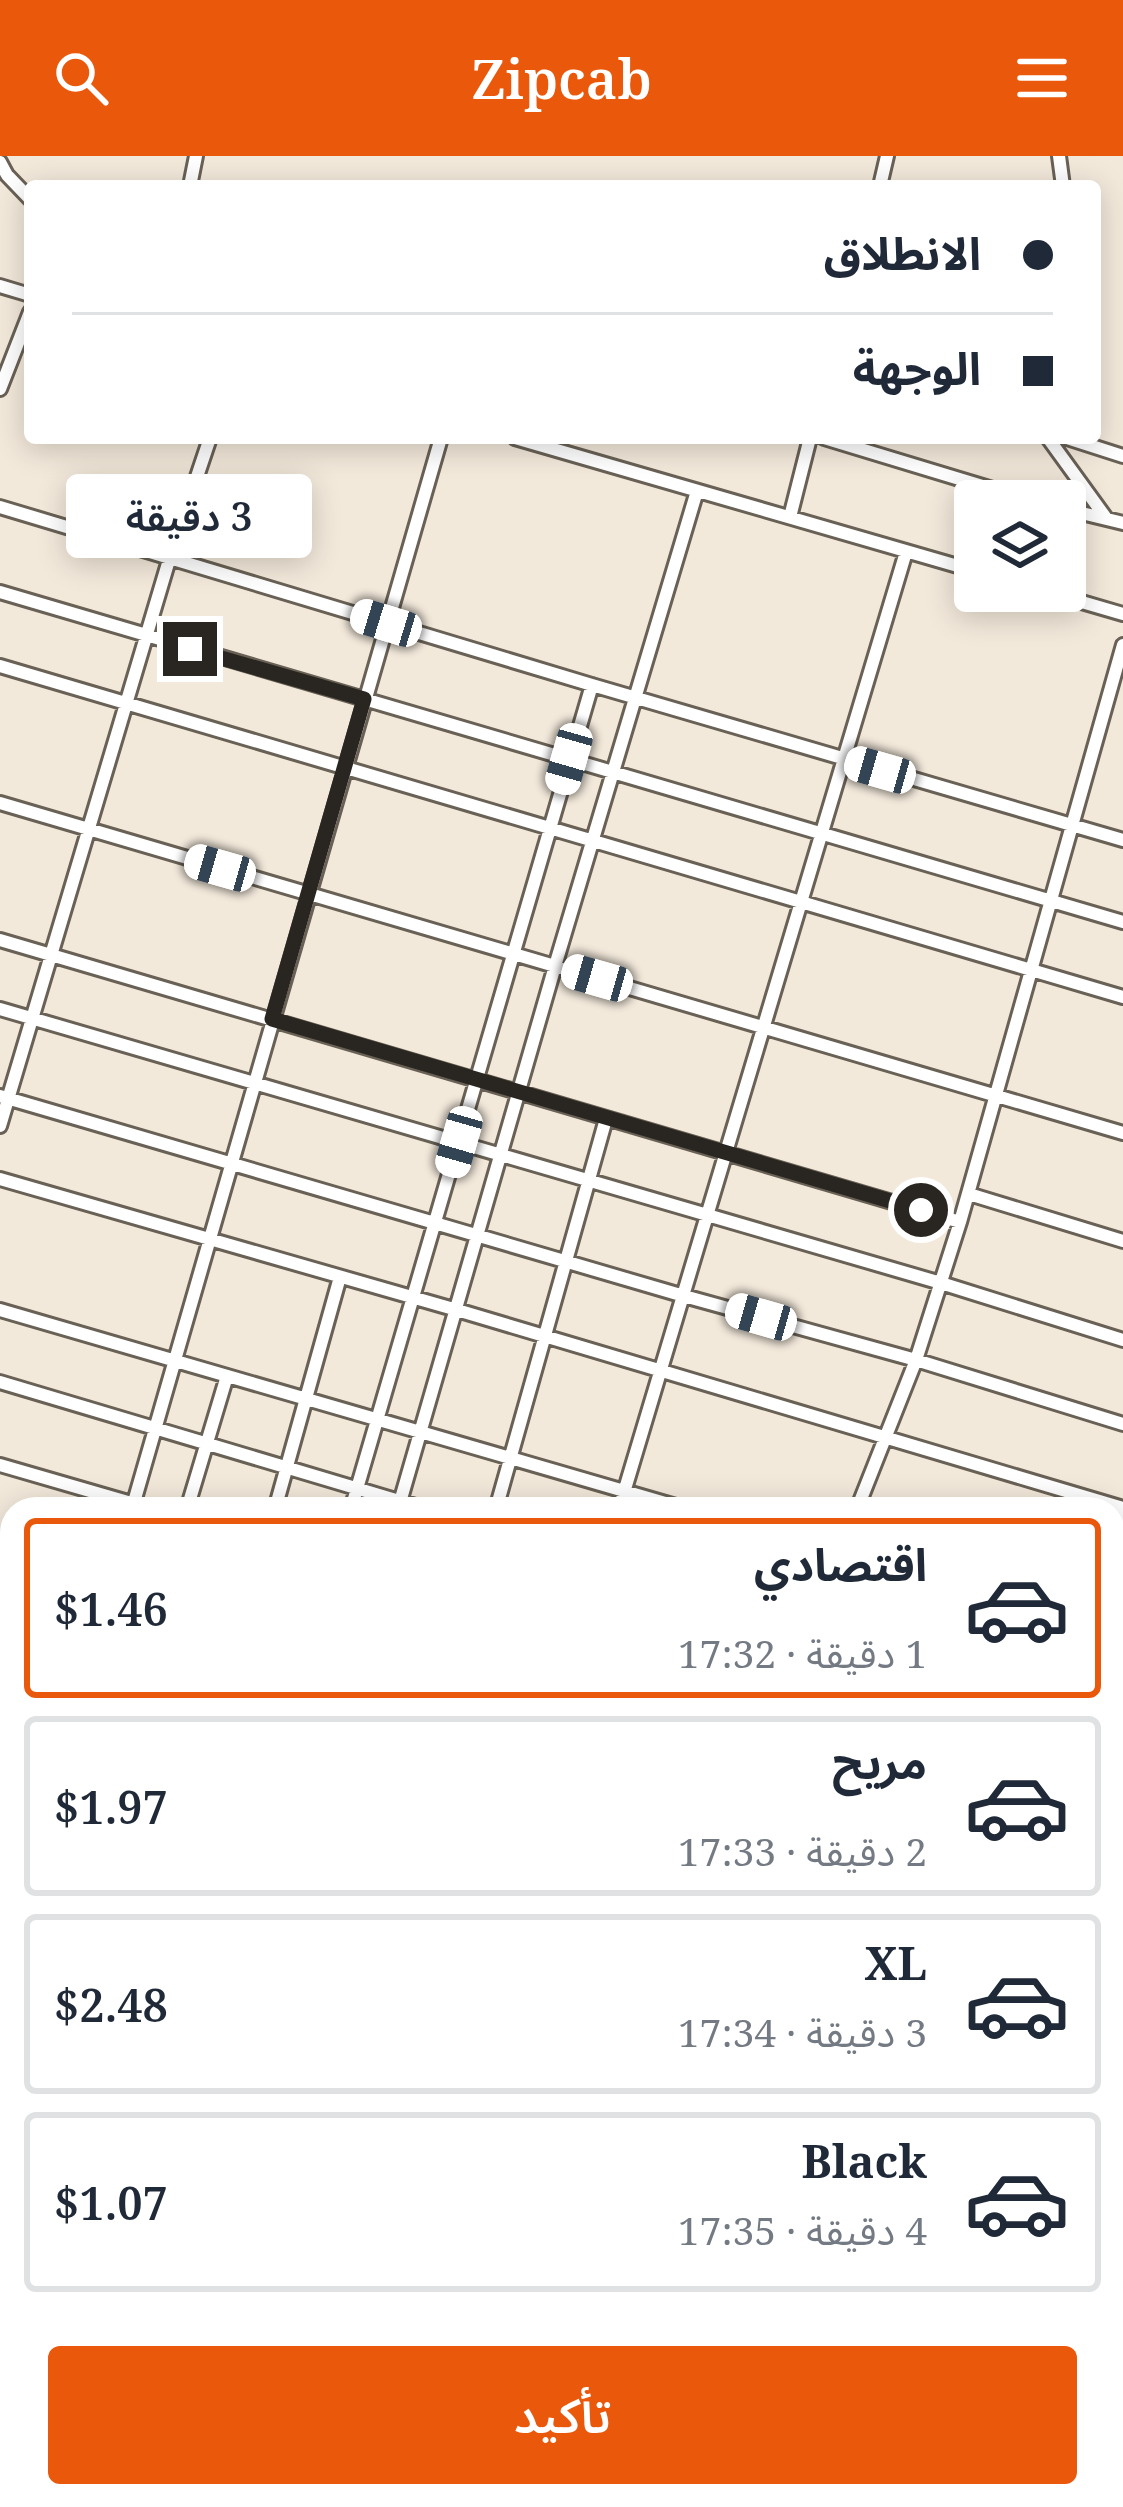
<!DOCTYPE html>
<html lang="ar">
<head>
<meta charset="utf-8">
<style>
	:root { --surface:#fff; --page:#f6f6f7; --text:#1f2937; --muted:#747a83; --line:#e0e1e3; --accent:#ea580c }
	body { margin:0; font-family:"Noto Serif","Noto Sans Arabic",serif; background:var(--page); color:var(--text); direction:rtl; height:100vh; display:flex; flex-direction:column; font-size:45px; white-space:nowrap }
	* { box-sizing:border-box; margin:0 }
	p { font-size:39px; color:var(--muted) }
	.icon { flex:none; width:66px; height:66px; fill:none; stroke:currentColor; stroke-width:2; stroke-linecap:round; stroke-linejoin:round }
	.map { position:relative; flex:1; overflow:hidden; direction:ltr }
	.sheet { position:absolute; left:0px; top:1341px; width:1125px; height:1011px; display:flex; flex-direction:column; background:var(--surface); border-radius:36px 36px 0 0; box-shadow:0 6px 30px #0003; direction:rtl }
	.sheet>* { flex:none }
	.banner { position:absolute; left:24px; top:24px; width:1077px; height:264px; border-radius:12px; box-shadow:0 6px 30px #0003; direction:rtl; display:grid; align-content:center; height:264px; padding:0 48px; background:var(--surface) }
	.buttons { position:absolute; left:954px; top:324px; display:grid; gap:24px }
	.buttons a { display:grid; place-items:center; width:132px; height:132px; border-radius:12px; background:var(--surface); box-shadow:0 6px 30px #0003; font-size:60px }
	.end { position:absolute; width:54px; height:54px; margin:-27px; border:15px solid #292621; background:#fff; box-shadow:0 0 0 6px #fff }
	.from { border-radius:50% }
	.bubble { position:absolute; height:84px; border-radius:12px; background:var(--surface); box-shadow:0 6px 30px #0003; font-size:39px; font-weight:600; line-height:84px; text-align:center; direction:rtl }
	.car { position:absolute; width:36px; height:72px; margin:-36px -18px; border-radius:15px; box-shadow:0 0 9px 3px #0007; background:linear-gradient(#fff 24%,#345 0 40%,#fff 0 76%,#345 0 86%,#fff 0) }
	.banner b { display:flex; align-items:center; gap:42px; height:114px; font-size:45px }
	.banner b+b { border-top:3px solid var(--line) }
	.banner i { width:30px; height:30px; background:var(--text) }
	ul { padding:21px 0 0; list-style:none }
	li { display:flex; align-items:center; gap:36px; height:180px; margin:0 24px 18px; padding:0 24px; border:6px solid var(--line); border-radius:12px }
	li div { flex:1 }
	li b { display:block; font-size:45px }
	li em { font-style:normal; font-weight:600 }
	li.active { border-color:var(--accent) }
	li>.icon { width:108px; height:108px; stroke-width:1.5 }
	.primary-button { display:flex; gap:24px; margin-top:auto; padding:24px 48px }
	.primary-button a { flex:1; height:138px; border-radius:12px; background:var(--accent); color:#fff; font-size:48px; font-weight:600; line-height:138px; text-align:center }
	header { display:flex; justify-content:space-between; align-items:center; height:156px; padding:0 48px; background:var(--accent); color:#fff; font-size:54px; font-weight:600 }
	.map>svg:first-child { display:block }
</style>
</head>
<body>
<header><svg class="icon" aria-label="menu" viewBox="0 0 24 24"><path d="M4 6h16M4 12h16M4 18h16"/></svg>Zipcab<svg class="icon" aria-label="search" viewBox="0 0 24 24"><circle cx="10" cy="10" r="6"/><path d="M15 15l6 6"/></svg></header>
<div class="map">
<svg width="1123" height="2351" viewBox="0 0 1123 2351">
	<rect width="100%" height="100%" fill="#f3e9db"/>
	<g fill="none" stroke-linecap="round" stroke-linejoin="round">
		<!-- stream -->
		<path stroke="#93a989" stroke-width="3" d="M 0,1448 L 12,1452
			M 0,1702 L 12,1661
			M 0,1743 L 12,1747
			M 1113,2072 L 1123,2075"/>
		<!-- minor casing -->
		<g stroke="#696155" stroke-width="18">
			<path id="minor" d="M 1059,0 L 1063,30
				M 0,6 L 7,19 L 30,43
				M 190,30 L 196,0
				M 880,30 L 887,0
				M 0,130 L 30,139
				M 0,233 L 30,156
				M 515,282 L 975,415
				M 824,282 L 1032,345
				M 1048,282 L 1106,362
				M 1067,282 L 1123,300
				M 0,351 L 592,529 L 1123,684
				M 1065,353 L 1123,367
				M 790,361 L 810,282
				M 1044,435 L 1123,458
				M 0,436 L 1123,766
				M 0,510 L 1123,841
				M 0,647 L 1123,977
				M 0,784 L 960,1066
				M 0,853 L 941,1127 L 1123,1184
				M 0,940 L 684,1140 L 916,1204 L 1123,1268
				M 0,970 L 169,404 L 210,282
				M 0,1023 L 457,1154 L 1123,1352
				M 969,1038 L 1123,1085
				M 0,1154 L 686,1353
				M 0,1226 L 426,1353
				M 0,1309 L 152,1353
				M 132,1353 L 441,282
				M 187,1353 L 227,1220
				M 275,1353 L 340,1121
				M 351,1353 L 592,529
				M 398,1353 L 555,810 L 697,335
				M 496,1353 L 606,963
				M 619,1353 L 906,396
				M 857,1353 L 916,1204 L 960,1066 L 1123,489
				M 1113,1387 L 1123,1356
				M 1113,1557 L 1123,1560
				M 1113,1769 L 1123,1772
				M 0,1821 L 12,1825
				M 1113,1976 L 1123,1979
				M 0,1994 L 12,1951
				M 0,2026 L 12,2030
				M 1113,2053 L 1123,2056
				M 1113,2104 L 1119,2086
				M 0,2106 L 12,2110
				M 1113,2146 L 1123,2148
				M 0,2240 L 12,2243
				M 1113,2255 L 1123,2222
				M 1113,2280 L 1123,2283
				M 176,2340 L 215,2351
				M 339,2340 L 375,2351
				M 716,2340 L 751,2351
				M 1056,2340 L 1093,2351
				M 821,2344 L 843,2351
				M 59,2351 L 63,2340
				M 110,2351 L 113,2340
				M 267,2351 L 271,2340
				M 386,2351 L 390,2340
				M 501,2351 L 504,2340
				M 574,2351 L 577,2340
				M 636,2351 L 640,2340
				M 873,2351 L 876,2340
				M 901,2351 L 904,2340
				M 1037,2351 L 1040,2340
				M 1118,2351 L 1123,2335"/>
		</g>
		<!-- minor -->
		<use href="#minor" stroke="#fff" stroke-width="12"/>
	</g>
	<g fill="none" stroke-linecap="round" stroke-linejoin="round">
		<!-- route -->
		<path stroke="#292621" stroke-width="15" d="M 190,493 L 364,543 L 272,863 L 921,1054"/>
	</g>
</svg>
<div class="buttons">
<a><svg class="icon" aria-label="layers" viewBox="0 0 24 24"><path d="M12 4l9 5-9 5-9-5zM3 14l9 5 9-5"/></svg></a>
</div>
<i class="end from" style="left:921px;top:1054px"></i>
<i class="end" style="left:190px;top:493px"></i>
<div class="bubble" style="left:66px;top:318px;width:246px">3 دقيقة</div>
<i class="car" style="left:386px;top:467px;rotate:287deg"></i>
<i class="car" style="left:569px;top:603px;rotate:196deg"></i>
<i class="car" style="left:880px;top:614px;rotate:286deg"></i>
<i class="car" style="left:220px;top:712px;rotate:286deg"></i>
<i class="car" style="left:597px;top:822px;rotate:286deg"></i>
<i class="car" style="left:459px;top:986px;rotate:196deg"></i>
<i class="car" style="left:761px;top:1161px;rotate:286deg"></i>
<div class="banner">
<b><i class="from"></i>الانطلاق</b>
<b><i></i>الوجهة</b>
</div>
<section class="sheet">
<ul>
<li class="active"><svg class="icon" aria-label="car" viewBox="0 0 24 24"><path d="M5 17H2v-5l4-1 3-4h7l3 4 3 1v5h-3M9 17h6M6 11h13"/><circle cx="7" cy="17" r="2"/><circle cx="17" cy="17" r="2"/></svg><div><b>اقتصادي</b><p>1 دقيقة · 17:32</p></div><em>$1.46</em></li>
<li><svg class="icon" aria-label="car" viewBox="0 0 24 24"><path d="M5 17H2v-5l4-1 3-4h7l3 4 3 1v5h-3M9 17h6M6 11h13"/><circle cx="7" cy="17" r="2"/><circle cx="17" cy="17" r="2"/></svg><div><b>مريح</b><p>2 دقيقة · 17:33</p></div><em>$1.97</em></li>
<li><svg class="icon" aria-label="car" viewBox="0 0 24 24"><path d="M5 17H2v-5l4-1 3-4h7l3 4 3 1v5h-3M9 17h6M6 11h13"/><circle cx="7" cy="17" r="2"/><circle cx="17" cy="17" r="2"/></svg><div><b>XL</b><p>3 دقيقة · 17:34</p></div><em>$2.48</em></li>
<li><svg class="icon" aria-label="car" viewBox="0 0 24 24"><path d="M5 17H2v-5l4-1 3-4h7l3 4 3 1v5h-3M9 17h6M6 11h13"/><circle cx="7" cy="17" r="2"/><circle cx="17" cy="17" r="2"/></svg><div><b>Black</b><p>4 دقيقة · 17:35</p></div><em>$1.07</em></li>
</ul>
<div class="primary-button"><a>تأكيد</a></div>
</section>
</div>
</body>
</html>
